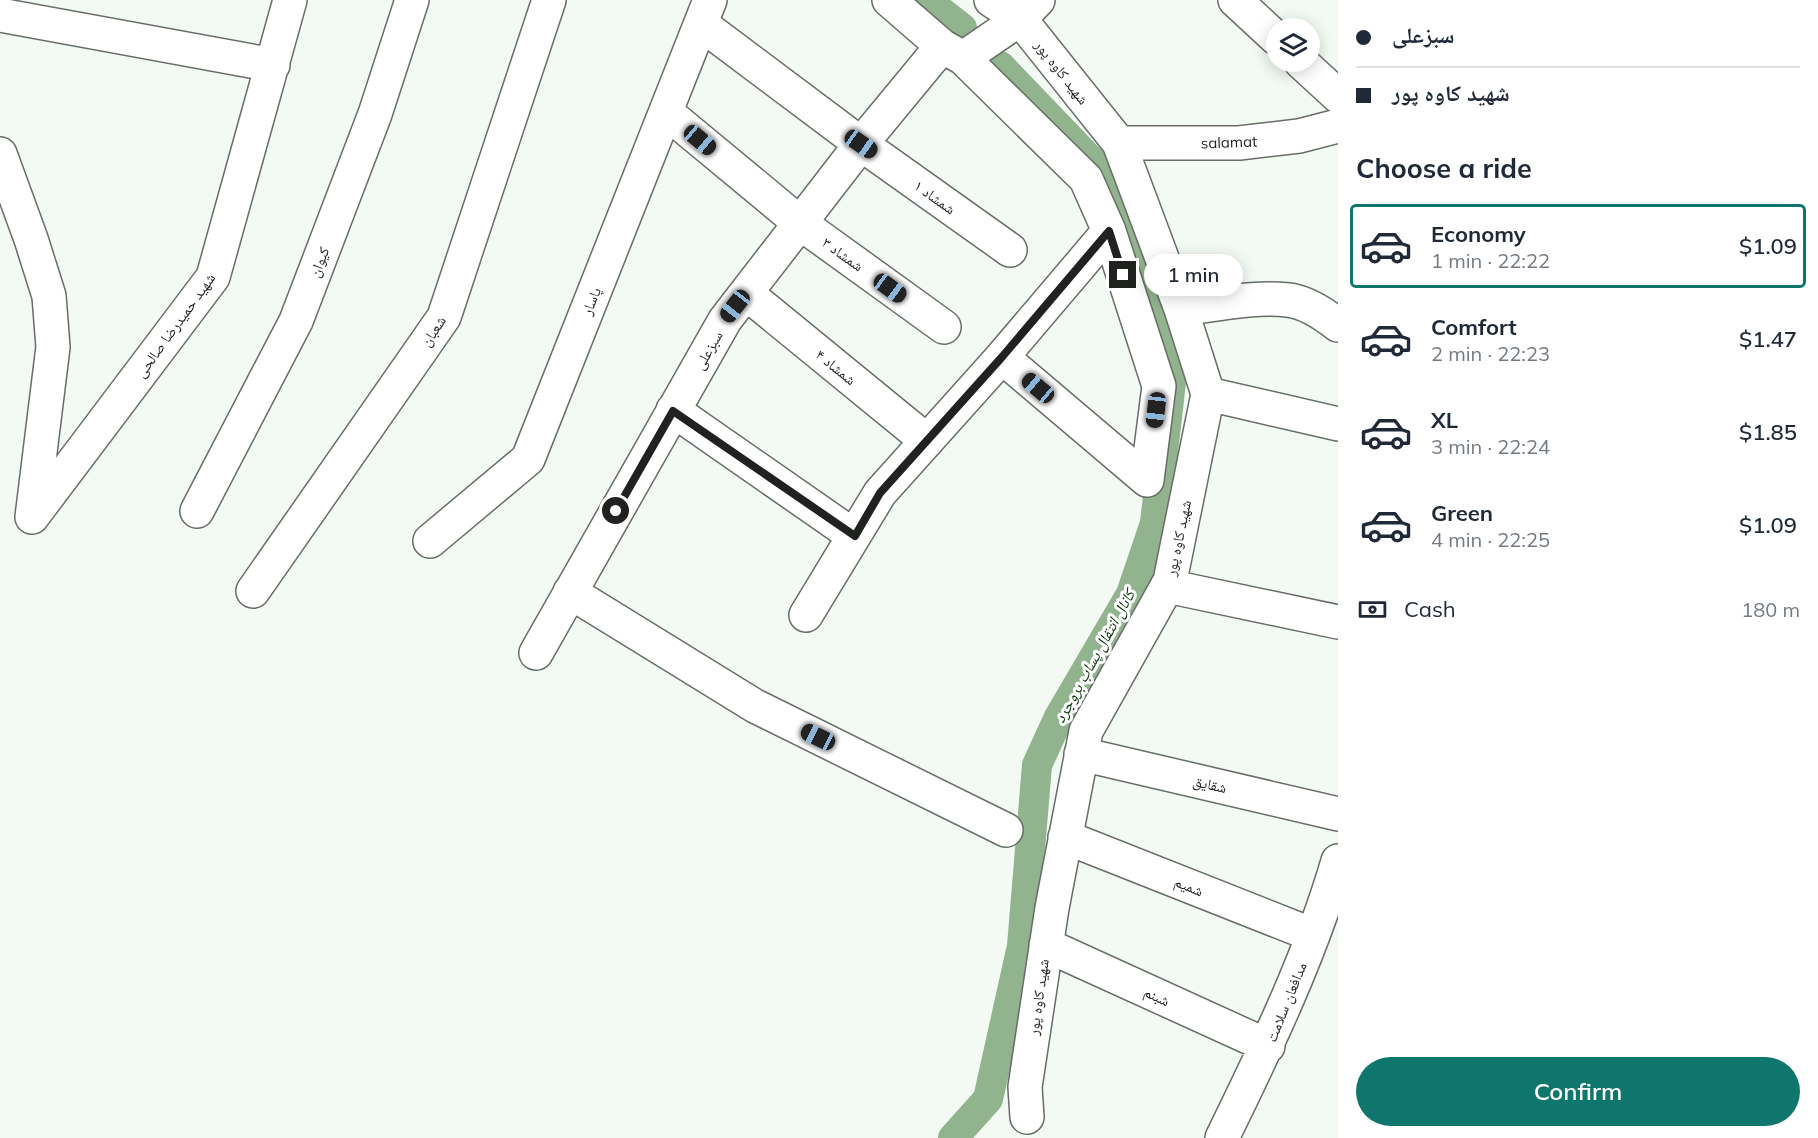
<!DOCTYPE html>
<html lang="en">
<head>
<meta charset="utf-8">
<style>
	:root { --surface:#fff; --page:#f2f2f3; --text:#1f2937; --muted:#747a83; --line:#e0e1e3; --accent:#0f766e }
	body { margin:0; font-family:Mulish,"Noto Naskh Arabic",sans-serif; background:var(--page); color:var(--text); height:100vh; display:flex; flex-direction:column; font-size:22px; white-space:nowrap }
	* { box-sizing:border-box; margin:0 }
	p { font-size:20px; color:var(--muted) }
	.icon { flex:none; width:33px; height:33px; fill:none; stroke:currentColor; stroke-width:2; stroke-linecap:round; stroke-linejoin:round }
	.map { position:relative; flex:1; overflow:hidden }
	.drawer { display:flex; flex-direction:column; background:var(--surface); width:480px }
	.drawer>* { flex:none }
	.top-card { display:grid; align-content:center; height:132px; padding:0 18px; background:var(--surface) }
	.tools { position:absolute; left:1266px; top:18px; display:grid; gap:12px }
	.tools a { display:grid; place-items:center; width:54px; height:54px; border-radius:50%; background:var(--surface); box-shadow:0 3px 15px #0003; font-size:30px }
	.end { position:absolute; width:27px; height:27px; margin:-14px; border:8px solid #1f221f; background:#fff; box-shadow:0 0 0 3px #fff }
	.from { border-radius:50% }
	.bubble { position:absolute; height:42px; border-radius:21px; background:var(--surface); box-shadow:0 3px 15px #0003; font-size:20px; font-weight:600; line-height:42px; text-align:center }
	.car { position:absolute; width:18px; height:36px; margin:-18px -9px; border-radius:8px; box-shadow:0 0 4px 2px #0007; background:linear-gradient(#222 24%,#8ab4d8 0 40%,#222 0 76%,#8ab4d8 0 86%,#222 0) }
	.top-card b { display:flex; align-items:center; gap:21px; height:57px; font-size:22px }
	.top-card b+b { border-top:2px solid var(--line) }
	.top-card i { width:15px; height:15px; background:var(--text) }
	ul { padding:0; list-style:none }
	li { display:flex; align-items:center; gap:18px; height:84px; margin:0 12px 9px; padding:0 6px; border:3px solid transparent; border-radius:6px }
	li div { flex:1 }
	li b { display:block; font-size:22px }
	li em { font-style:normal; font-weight:600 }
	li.active { border-color:var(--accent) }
	li>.icon { width:54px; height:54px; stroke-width:1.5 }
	h2 { padding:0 18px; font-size:27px; line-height:72px }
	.pay { display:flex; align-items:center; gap:15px; height:66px; padding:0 18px; font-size:22px }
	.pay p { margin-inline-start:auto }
	.cta { display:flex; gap:12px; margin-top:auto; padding:12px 18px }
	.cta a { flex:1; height:69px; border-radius:36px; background:var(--accent); color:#fff; font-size:24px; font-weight:600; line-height:69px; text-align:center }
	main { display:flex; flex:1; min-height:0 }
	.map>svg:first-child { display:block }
</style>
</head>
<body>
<main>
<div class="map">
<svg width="1338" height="1138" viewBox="0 0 1338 1138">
	<rect width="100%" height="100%" fill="#f3f9f3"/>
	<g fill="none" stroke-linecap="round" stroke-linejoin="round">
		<!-- canal -->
		<path stroke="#91b38d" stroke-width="30" d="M 926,0 L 962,28
			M 953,1138 L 988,1099 L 1022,946 L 1037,765 L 1059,717 L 1131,594 L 1155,523 L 1172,373 L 1135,243 L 1110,185 L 1093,163 L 1000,66"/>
		<!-- minor casing -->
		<g stroke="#686d67" stroke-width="36">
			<path id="minor" d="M 889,0 L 942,46 L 963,58 L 1086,179 L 1109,231 L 1159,386 L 1147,480
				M 991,0 L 1020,19 L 1119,143 L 1181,309 L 1208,394 L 1170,581 L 1086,731 L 1052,908 L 1025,1087 L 1027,1117
				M 1235,0 L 1276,38
				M 0,15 L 273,65
				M 701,24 L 861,144 L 1010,250
				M 963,58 L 1020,19 L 1038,0
				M 1301,62 L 1338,96
				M 666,112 L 800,223 L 944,327
				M 1119,143 L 1239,143 L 1299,136 L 1338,126
				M 0,154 L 31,239 L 49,296 L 53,347 L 32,517
				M 746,293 L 927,441
				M 1181,309 C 1215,305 1253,296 1288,300 C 1306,302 1324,314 1338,325
				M 1002,357 L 1147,480
				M 1208,394 L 1338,424
				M 673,410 L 854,536
				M 197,511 L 296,321 L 375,114 L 412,0
				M 32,517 L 213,277 L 290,0
				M 430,541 L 528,459 L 710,0
				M 1167,586 L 1338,622
				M 253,591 L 444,317 L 549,0
				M 570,592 L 755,706 L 1006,830
				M 806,615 L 880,493 L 1002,357 L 1109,231
				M 536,653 L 725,320 L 861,144 L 942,46
				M 1081,754 L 1338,814
				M 1065,837 L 1313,935
				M 1046,945 L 1268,1046
				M 1222,1138 C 1266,1048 1310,957 1338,861"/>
		</g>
		<!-- minor -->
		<use href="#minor" stroke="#fff" stroke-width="33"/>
	</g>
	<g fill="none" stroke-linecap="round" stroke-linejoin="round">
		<!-- route -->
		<path stroke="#1f221f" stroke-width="8" d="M 616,511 L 673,411 L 855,536 L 880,493 L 1002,357 L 1109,231 L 1123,275"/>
	</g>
	<g text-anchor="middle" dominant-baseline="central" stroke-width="6" stroke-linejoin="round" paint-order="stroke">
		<!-- street labels -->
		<g font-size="15" fill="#1f221f" stroke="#fff">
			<text transform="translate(1062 72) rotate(52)">شهید کاوه پور</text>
			<text transform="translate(1229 142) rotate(-2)">salamat</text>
			<text transform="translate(935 197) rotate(36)">شمشاد ۱</text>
			<text transform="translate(843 254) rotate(36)">شمشاد ۳</text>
			<text transform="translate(319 262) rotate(-69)">کیوان</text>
			<text transform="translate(591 301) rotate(-68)">پاسار</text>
			<text transform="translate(175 325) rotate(-54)">شهید حمیدرضا صالحی</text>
			<text transform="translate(433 331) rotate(-57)">شعبان</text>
			<text transform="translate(708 350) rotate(-60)">سبزعلی</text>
			<text transform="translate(836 367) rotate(39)">شمشاد ۴</text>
			<text transform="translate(1178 538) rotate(-78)">شهید کاوه پور</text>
			<text transform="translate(1210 784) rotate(13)">شقایق</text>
			<text transform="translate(1189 886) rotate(22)">شمیم</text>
			<text transform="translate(1157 996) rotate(24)">شبنم</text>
			<text transform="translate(1038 997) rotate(-82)">شهید کاوه پور</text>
			<text transform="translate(1286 1002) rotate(-68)">مدافعان سلامت</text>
		</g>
		<!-- water labels -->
		<g font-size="16" font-style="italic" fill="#033602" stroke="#fff">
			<text transform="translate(1094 656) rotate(-61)">کانال انتقال پساب بروجرد</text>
		</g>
	</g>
</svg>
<div class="tools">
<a><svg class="icon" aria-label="layers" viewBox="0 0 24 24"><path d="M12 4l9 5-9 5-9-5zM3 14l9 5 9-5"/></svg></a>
</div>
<i class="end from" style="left:616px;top:511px"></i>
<i class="end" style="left:1123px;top:275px"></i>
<div class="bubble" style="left:1144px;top:254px;width:99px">1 min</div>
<i class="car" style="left:700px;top:140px;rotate:130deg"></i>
<i class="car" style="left:861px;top:144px;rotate:125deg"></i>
<i class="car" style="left:890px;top:288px;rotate:126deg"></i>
<i class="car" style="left:735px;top:306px;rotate:218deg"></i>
<i class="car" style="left:1038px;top:388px;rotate:310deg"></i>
<i class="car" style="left:1156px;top:410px;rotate:187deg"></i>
<i class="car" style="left:818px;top:737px;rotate:296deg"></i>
</div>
<section class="drawer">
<div class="top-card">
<b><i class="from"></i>سبزعلی</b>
<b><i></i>شهید کاوه پور</b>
</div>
<h2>Choose a ride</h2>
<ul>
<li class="active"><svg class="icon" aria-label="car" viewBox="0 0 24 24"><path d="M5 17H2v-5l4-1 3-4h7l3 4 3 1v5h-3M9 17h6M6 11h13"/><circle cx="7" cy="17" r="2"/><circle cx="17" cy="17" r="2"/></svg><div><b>Economy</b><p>1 min · 22:22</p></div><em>$1.09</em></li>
<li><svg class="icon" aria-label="car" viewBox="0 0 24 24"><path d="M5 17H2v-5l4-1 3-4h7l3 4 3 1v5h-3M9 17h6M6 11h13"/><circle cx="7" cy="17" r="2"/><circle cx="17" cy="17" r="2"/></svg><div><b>Comfort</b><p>2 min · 22:23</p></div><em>$1.47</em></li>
<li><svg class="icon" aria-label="car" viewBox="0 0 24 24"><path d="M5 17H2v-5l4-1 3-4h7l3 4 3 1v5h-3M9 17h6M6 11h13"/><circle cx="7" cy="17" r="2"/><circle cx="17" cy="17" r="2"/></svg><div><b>XL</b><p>3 min · 22:24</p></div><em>$1.85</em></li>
<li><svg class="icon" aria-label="car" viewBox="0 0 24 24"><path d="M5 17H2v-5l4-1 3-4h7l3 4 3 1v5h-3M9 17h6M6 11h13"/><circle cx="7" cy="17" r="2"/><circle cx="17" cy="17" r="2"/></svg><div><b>Green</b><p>4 min · 22:25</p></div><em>$1.09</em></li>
</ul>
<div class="pay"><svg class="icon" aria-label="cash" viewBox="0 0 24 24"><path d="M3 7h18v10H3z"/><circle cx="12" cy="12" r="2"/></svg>Cash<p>180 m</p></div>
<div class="cta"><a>Confirm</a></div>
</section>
</main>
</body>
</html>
